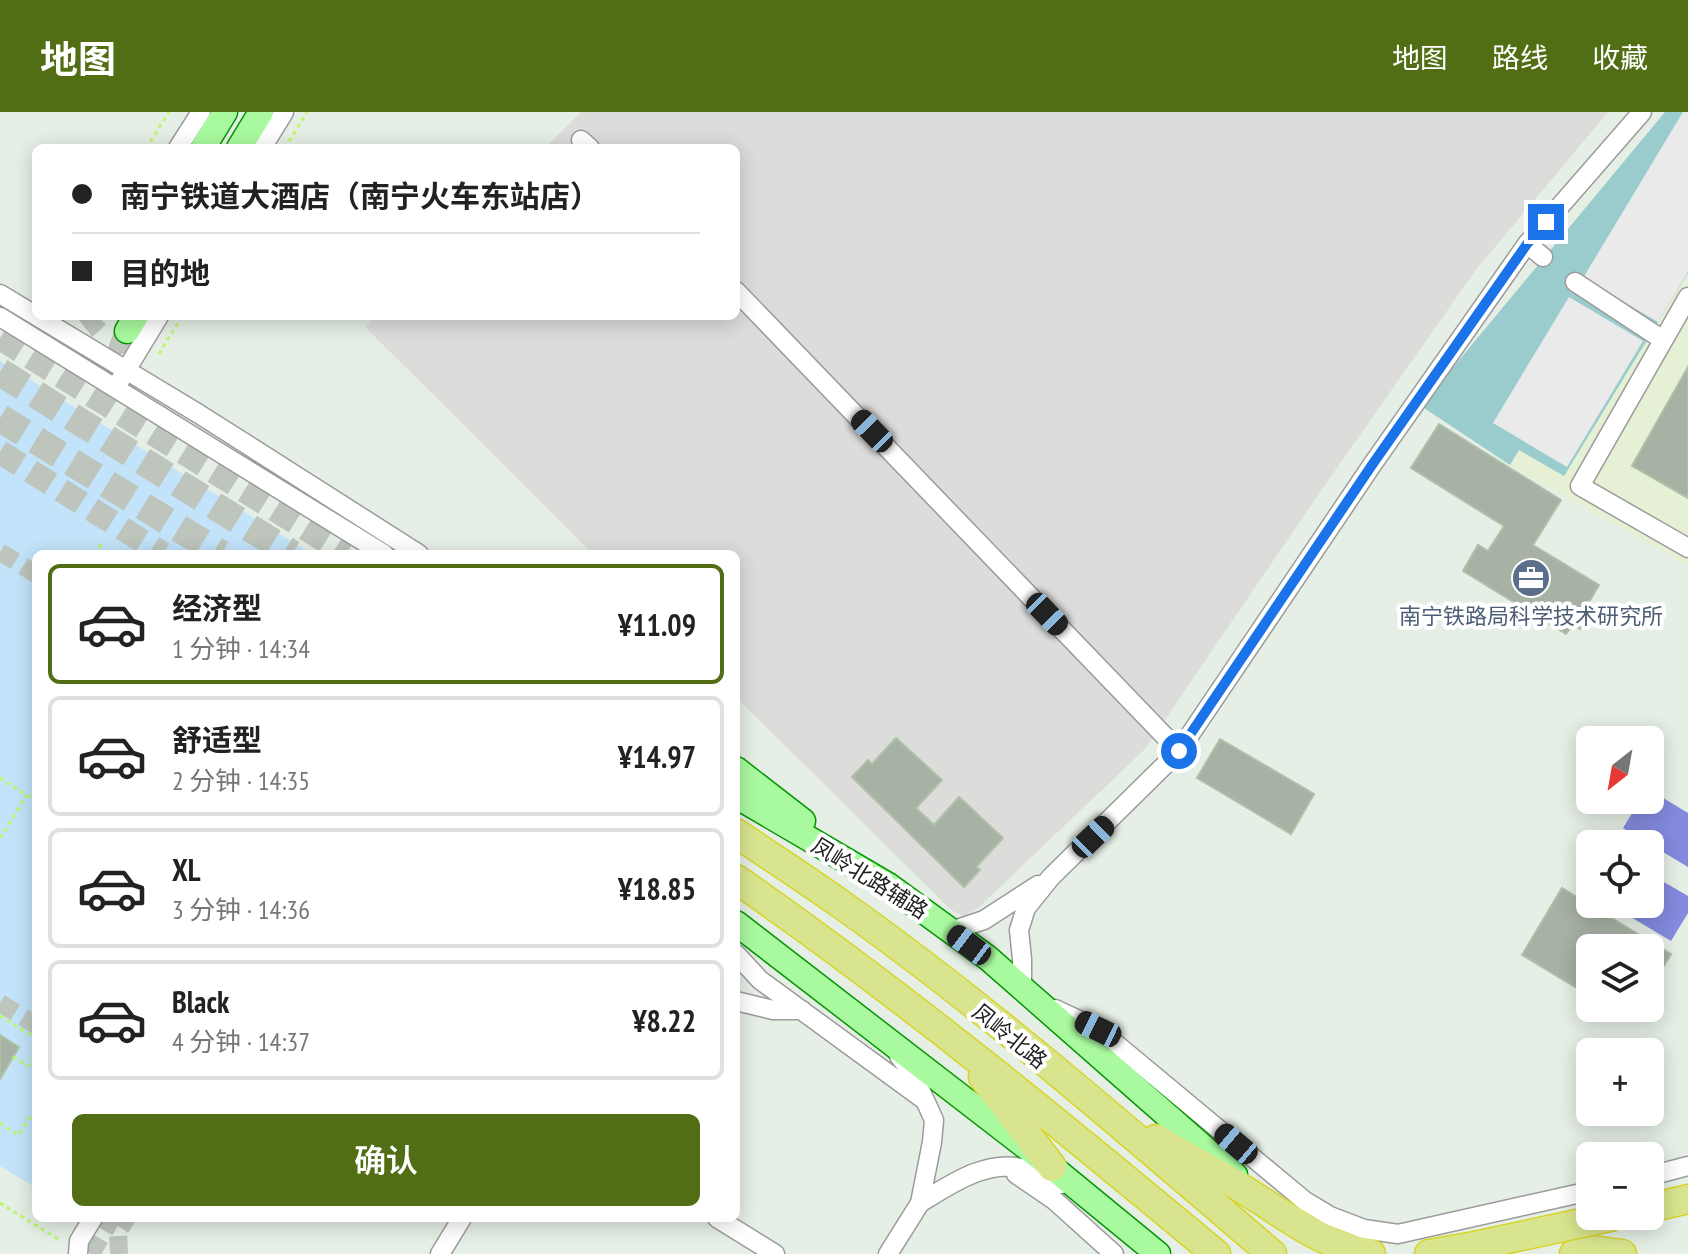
<!DOCTYPE html>
<html lang="zh">
<head>
<meta charset="utf-8">
<style>
	:root { --surface:#fff; --page:#f6f6f6; --text:#222; --muted:#767676; --line:#e0e0e0; --accent:#516e14 }
	body { margin:0; font-family:"PT Sans Narrow","Noto Sans SC",sans-serif; background:var(--page); color:var(--text); height:100vh; display:flex; flex-direction:column; font-size:30px; white-space:nowrap }
	* { box-sizing:border-box; margin:0 }
	p { font-size:26px; color:var(--muted) }
	.icon { flex:none; width:44px; height:44px; fill:none; stroke:currentColor; stroke-width:2; stroke-linecap:round; stroke-linejoin:round }
	.map { position:relative; flex:1; overflow:hidden }
	.sheet { position:absolute; left:32px; top:438px; width:708px; height:672px; display:flex; flex-direction:column; background:var(--surface); border-radius:12px; box-shadow:0 4px 20px #0003 }
	.sheet>* { flex:none }
	.top-card { position:absolute; left:32px; top:32px; width:708px; height:176px; border-radius:12px; box-shadow:0 4px 20px #0003; display:grid; align-content:center; height:176px; padding:0 40px; background:var(--surface) }
	.needle { width:52px; rotate:211deg }
	.controls { position:absolute; left:1576px; top:614px; display:grid; gap:16px }
	.controls a { display:grid; place-items:center; width:88px; height:88px; border-radius:12px; background:var(--surface); box-shadow:0 4px 20px #0003; font-size:40px }
	.end { position:absolute; width:36px; height:36px; margin:-18px; border:10px solid #1a73e8; background:#fff; box-shadow:0 0 0 4px #fff }
	.from { border-radius:50% }
	.car { position:absolute; width:24px; height:48px; margin:-24px -12px; border-radius:10px; box-shadow:0 0 6px 2px #0007; background:linear-gradient(#222 24%,#8ab4d8 0 40%,#222 0 76%,#8ab4d8 0 86%,#222 0) }
	.top-card b { display:flex; align-items:center; gap:28px; height:76px; font-size:30px }
	.top-card b+b { border-top:2px solid var(--line) }
	.top-card i { width:20px; height:20px; background:var(--text) }
	ul { padding:14px 0 0; list-style:none }
	li { display:flex; align-items:center; gap:24px; height:120px; margin:0 16px 12px; padding:0 24px; border:4px solid var(--line); border-radius:12px }
	li div { flex:1 }
	li b { display:block; font-size:30px }
	li em { font-style:normal; font-weight:600 }
	li.selected { border-color:var(--accent) }
	li>.icon { width:72px; height:72px; stroke-width:1.5 }
	.action { display:flex; gap:16px; margin-top:auto; padding:16px 40px }
	.action a { flex:1; height:92px; border-radius:12px; background:var(--accent); color:#fff; font-size:32px; font-weight:600; line-height:92px; text-align:center }
	header { display:flex; align-items:center; gap:48px; box-sizing:border-box; height:112px; padding:0 40px; background:var(--accent); color:#fff }
	header strong { font-size:38px }
	nav { display:flex; gap:44px; margin-inline-start:auto; font-size:28px }
	.map>svg:first-child { display:block }
</style>
</head>
<body>
<header>
<strong>地图</strong>
<nav><a>地图</a><a>路线</a><a>收藏</a></nav>
</header>
<div class="map">
<svg width="1688" height="1142" viewBox="0 0 1688 1142">
	<rect width="100%" height="100%" fill="#e5efe5"/>
	<!-- residential -->
	<path fill="#dcdcdb" d="M 581,0 L 1608,0 L 1475,159 L 1320,380 L 1145,637 L 977,797 L 963,804 L 951,798 L 736,585 L 736,442 L 593,442 L 365,215 L 376,204 L 736,204 L 736,36 L 545,36 Z"/>
	<!-- commercial -->
	<path fill="#e6f0d4" d="M 1665,0 L 1688,0 L 1688,454 L 1510,353 L 1421,294 Z"/>
	<!-- forest -->
	<path fill="#9accce" d="M 1665,0 L 1688,0 L 1688,161 L 1564,364 L 1519,338 L 1510,353 L 1421,294 Z"/>
	<!-- park -->
	<path fill="#c2e3f9" d="M 0,249 L 312,442 L 36,442 L 36,1076 L 0,1054 Z"/>
	<!-- pitch -->
	<path fill="#848add" d="M 1650,678 L 1688,701 L 1688,755 L 1623,716 L 1640,688 L 1650,688 Z
		M 1650,762 L 1688,784 L 1688,801 L 1671,829 L 1609,792 L 1650,792 Z"/>
	<!-- parking -->
	<path fill="#eaeaea" d="M 1683,0 L 1688,0 L 1688,160 L 1658,210 L 1583,166 Z
		M 1569,185 L 1643,229 L 1567,355 L 1493,311 Z"/>
	<!-- building -->
	<path fill="#a7b1a4" stroke="#adc1a7" stroke-width="2" d="M 1688,255 L 1688,386 L 1632,354 Z
		M 1439,312 L 1561,388 L 1533,433 L 1599,473 L 1586,495 L 1591,499 L 1580,517 L 1573,512 L 1566,522 L 1463,459 L 1478,433 L 1488,439 L 1504,414 L 1411,356 Z
		M 896,626 L 942,668 L 916,696 L 934,713 L 959,685 L 1003,726 L 976,755 L 980,758 L 964,775 L 852,665 L 868,648 L 872,652 Z
		M 1220,627 L 1314,682 L 1291,722 L 1197,666 Z
		M 1562,776 L 1671,842 L 1650,877 L 1650,836 L 1590,836 L 1590,884 L 1522,843 Z
		M 0,923 L 19,935 L 0,967 Z"/>
	<g fill="none" stroke-linecap="round" stroke-linejoin="round">
		<!-- minor-tunnel -->
		<path stroke="#bdc5bd" stroke-width="18" stroke-dasharray="18 9" stroke-linecap="butt" d="M 0,440 L 36,462
			M 0,891 L 36,913
			M 91,1142 L 112,1106
			M 119,1142 L 118,1120 L 127,1106"/>
		<!-- major-tunnel -->
		<path stroke="#bdc5bd" stroke-width="24" stroke-dasharray="24 12" stroke-linecap="butt" d="M 127,219 L 121,235 L 128,278
			M 0,226 L 346,442
			M 53,232 C 70,227 85,217 97,204
			M 0,340 L 163,442"/>
		<!-- highway-tunnel -->
		<path stroke="#bdc5bd" stroke-width="28" stroke-dasharray="28 14" stroke-linecap="butt" d="M 0,260 L 292,442
			M 0,306 L 221,442"/>
		<!-- minor casing -->
		<g stroke="#9b9b9b" stroke-width="21">
			<path id="minor" d="M 581,28 L 590,36
				M 178,36 L 201,0
				M 262,36 L 284,0
				M 1527,132 L 1543,145
				M 1575,170 L 1663,228
				M 736,179 L 1179,639
				M 0,182 L 199,302 L 419,442
				M 1688,185 L 1580,374 L 1688,436
				M 0,205 L 384,442
				M 119,270 L 159,204
				M 951,819 L 984,808 L 1038,773
				M 736,842 L 760,868 L 923,987
				M 1022,877 L 1022,847 L 1019,818 L 1026,796 L 1051,765 L 1179,639 L 1372,353 L 1527,132 L 1642,0
				M 736,889 L 773,898 L 802,898
				M 1055,897 L 1098,917 L 1305,1089 L 1330,1104 L 1364,1117 L 1398,1122 L 1590,1079
				M 1016,1062 L 1054,1088 L 1114,1142
				M 1650,1064 L 1688,1054
				M 920,1091 C 951,1072 988,1046 1026,1057 C 1038,1060 1050,1067 1061,1072
				M 717,1106 L 775,1142
				M 78,1142 L 79,1129 L 93,1106
				M 440,1142 L 462,1106
				M 888,1142 L 920,1091 L 932,1030 L 934,1008 L 913,962 L 899,944"/>
		</g>
		<!-- major casing -->
		<g stroke="#049602" stroke-width="27">
			<path id="major" d="M 203,36 L 225,0
				M 239,36 L 261,0
				M 127,219 L 136,204
				M 736,657 L 803,709
				M 736,684 L 888,773 L 988,846 L 1235,1063
				M 736,811 L 1052,1055 L 1158,1142"/>
		</g>
		<!-- highway casing -->
		<g stroke="#d8d427" stroke-width="31">
			<path id="highway" d="M 736,721 C 771,745 807,768 842,793 C 992,899 1132,1023 1272,1142
				M 736,767 C 903,883 1060,1012 1216,1142
				M 983,965 L 1052,1055
				M 1156,1027 C 1190,1046 1224,1065 1257,1086 C 1296,1111 1324,1133 1371,1142
				M 1650,1096 L 1688,1087
				M 1429,1142 L 1475,1134
				M 1574,1142 L 1592,1138 L 1622,1142"/>
		</g>
		<!-- path -->
		<path stroke="#bdf76d" stroke-width="3" stroke-dasharray="4 4" stroke-linecap="butt" d="M 146,36 L 169,0
			M 285,36 L 307,0
			M 159,242 L 182,204
			M 100,432 L 102,442
			M 0,666 L 36,689
			M 0,726 L 27,683
			M 0,904 L 36,926
			M 13,945 L 28,954 L 36,941
			M 0,1011 L 18,1023 L 36,997
			M 0,1091 L 61,1129"/>
		<!-- minor -->
		<use href="#minor" stroke="#fff" stroke-width="18"/>
		<!-- major -->
		<use href="#major" stroke="#a9fa9f" stroke-width="24"/>
		<!-- highway -->
		<use href="#highway" stroke="#d9e58e" stroke-width="28"/>
		<!-- highway-bridge casing -->
		<g stroke="#d8d427" stroke-width="31" stroke-linecap="butt">
			<path id="highway-bridge" d="M 1475,1134 L 1614,1104"/>
		</g>
		<!-- highway-bridge -->
		<use href="#highway-bridge" stroke="#d9e58e" stroke-width="28"/>
	</g>
	<g fill="none" stroke-linecap="round" stroke-linejoin="round">
		<!-- route -->
		<path stroke="#1a73e8" stroke-width="10" d="M 1179,639 L 1372,353 L 1527,132 L 1546,110"/>
	</g>
	<!-- icons -->
	<defs>
		<g id="office-disc" transform="scale(2)"><circle r="9.5" fill="#5c6f8a" stroke="#fff"/><path d="M-6-3h4V-5.5h4V-3h4V5H-6ZM-1-4.5V-3h2v-1.5ZM-6 0V1H6V0Z" fill="#fff"/></g>
	</defs>
	<g fill-rule="evenodd">
		<use href="#office-disc" x="1531" y="466"/>
	</g>
	<g text-anchor="middle" dominant-baseline="central" stroke-width="8" stroke-linejoin="round" paint-order="stroke">
		<!-- service labels -->
		<g font-size="22" fill="#4e5e75" stroke="#fff">
			<text x="1531" y="504">南宁铁路局科学技术研究所</text>
		</g>
		<!-- street labels -->
		<g font-size="22" fill="#1e1e1e" stroke="#fff">
			<text transform="translate(870 766) rotate(32)">凤岭北路辅路</text>
			<text transform="translate(1010 924) rotate(39)">凤岭北路</text>
		</g>
	</g>
</svg>
<div class="controls">
<a><svg class="needle" viewBox="-14 -14 28 28"><path d="M0-13l5 13h-10z" fill="#e53935"/><path d="M0 13l5-13h-10z" fill="#767676"/></svg></a>
<a><svg class="icon" aria-label="locate" viewBox="0 0 24 24"><circle cx="12" cy="12" r="6"/><path d="M12 2v4M12 18v4M2 12h4M18 12h4"/></svg></a>
<a><svg class="icon" aria-label="layers" viewBox="0 0 24 24"><path d="M12 4l9 5-9 5-9-5zM3 14l9 5 9-5"/></svg></a>
<a>+</a>
<a>−</a>
</div>
<i class="end from" style="left:1179px;top:639px"></i>
<i class="end" style="left:1546px;top:110px"></i>
<i class="car" style="left:872px;top:319px;rotate:316deg"></i>
<i class="car" style="left:1047px;top:502px;rotate:136deg"></i>
<i class="car" style="left:1093px;top:725px;rotate:46deg"></i>
<i class="car" style="left:969px;top:833px;rotate:307deg"></i>
<i class="car" style="left:1098px;top:917px;rotate:296deg"></i>
<i class="car" style="left:1236px;top:1032px;rotate:310deg"></i>
<div class="top-card">
<b><i class="from"></i>南宁铁道大酒店（南宁火车东站店）</b>
<b><i></i>目的地</b>
</div>
<section class="sheet">
<ul>
<li class="selected"><svg class="icon" aria-label="car" viewBox="0 0 24 24"><path d="M5 17H2v-5l4-1 3-4h7l3 4 3 1v5h-3M9 17h6M6 11h13"/><circle cx="7" cy="17" r="2"/><circle cx="17" cy="17" r="2"/></svg><div><b>经济型</b><p>1 分钟 · 14:34</p></div><em>¥11.09</em></li>
<li><svg class="icon" aria-label="car" viewBox="0 0 24 24"><path d="M5 17H2v-5l4-1 3-4h7l3 4 3 1v5h-3M9 17h6M6 11h13"/><circle cx="7" cy="17" r="2"/><circle cx="17" cy="17" r="2"/></svg><div><b>舒适型</b><p>2 分钟 · 14:35</p></div><em>¥14.97</em></li>
<li><svg class="icon" aria-label="car" viewBox="0 0 24 24"><path d="M5 17H2v-5l4-1 3-4h7l3 4 3 1v5h-3M9 17h6M6 11h13"/><circle cx="7" cy="17" r="2"/><circle cx="17" cy="17" r="2"/></svg><div><b>XL</b><p>3 分钟 · 14:36</p></div><em>¥18.85</em></li>
<li><svg class="icon" aria-label="car" viewBox="0 0 24 24"><path d="M5 17H2v-5l4-1 3-4h7l3 4 3 1v5h-3M9 17h6M6 11h13"/><circle cx="7" cy="17" r="2"/><circle cx="17" cy="17" r="2"/></svg><div><b>Black</b><p>4 分钟 · 14:37</p></div><em>¥8.22</em></li>
</ul>
<div class="action"><a>确认</a></div>
</section>
</div>
</body>
</html>
